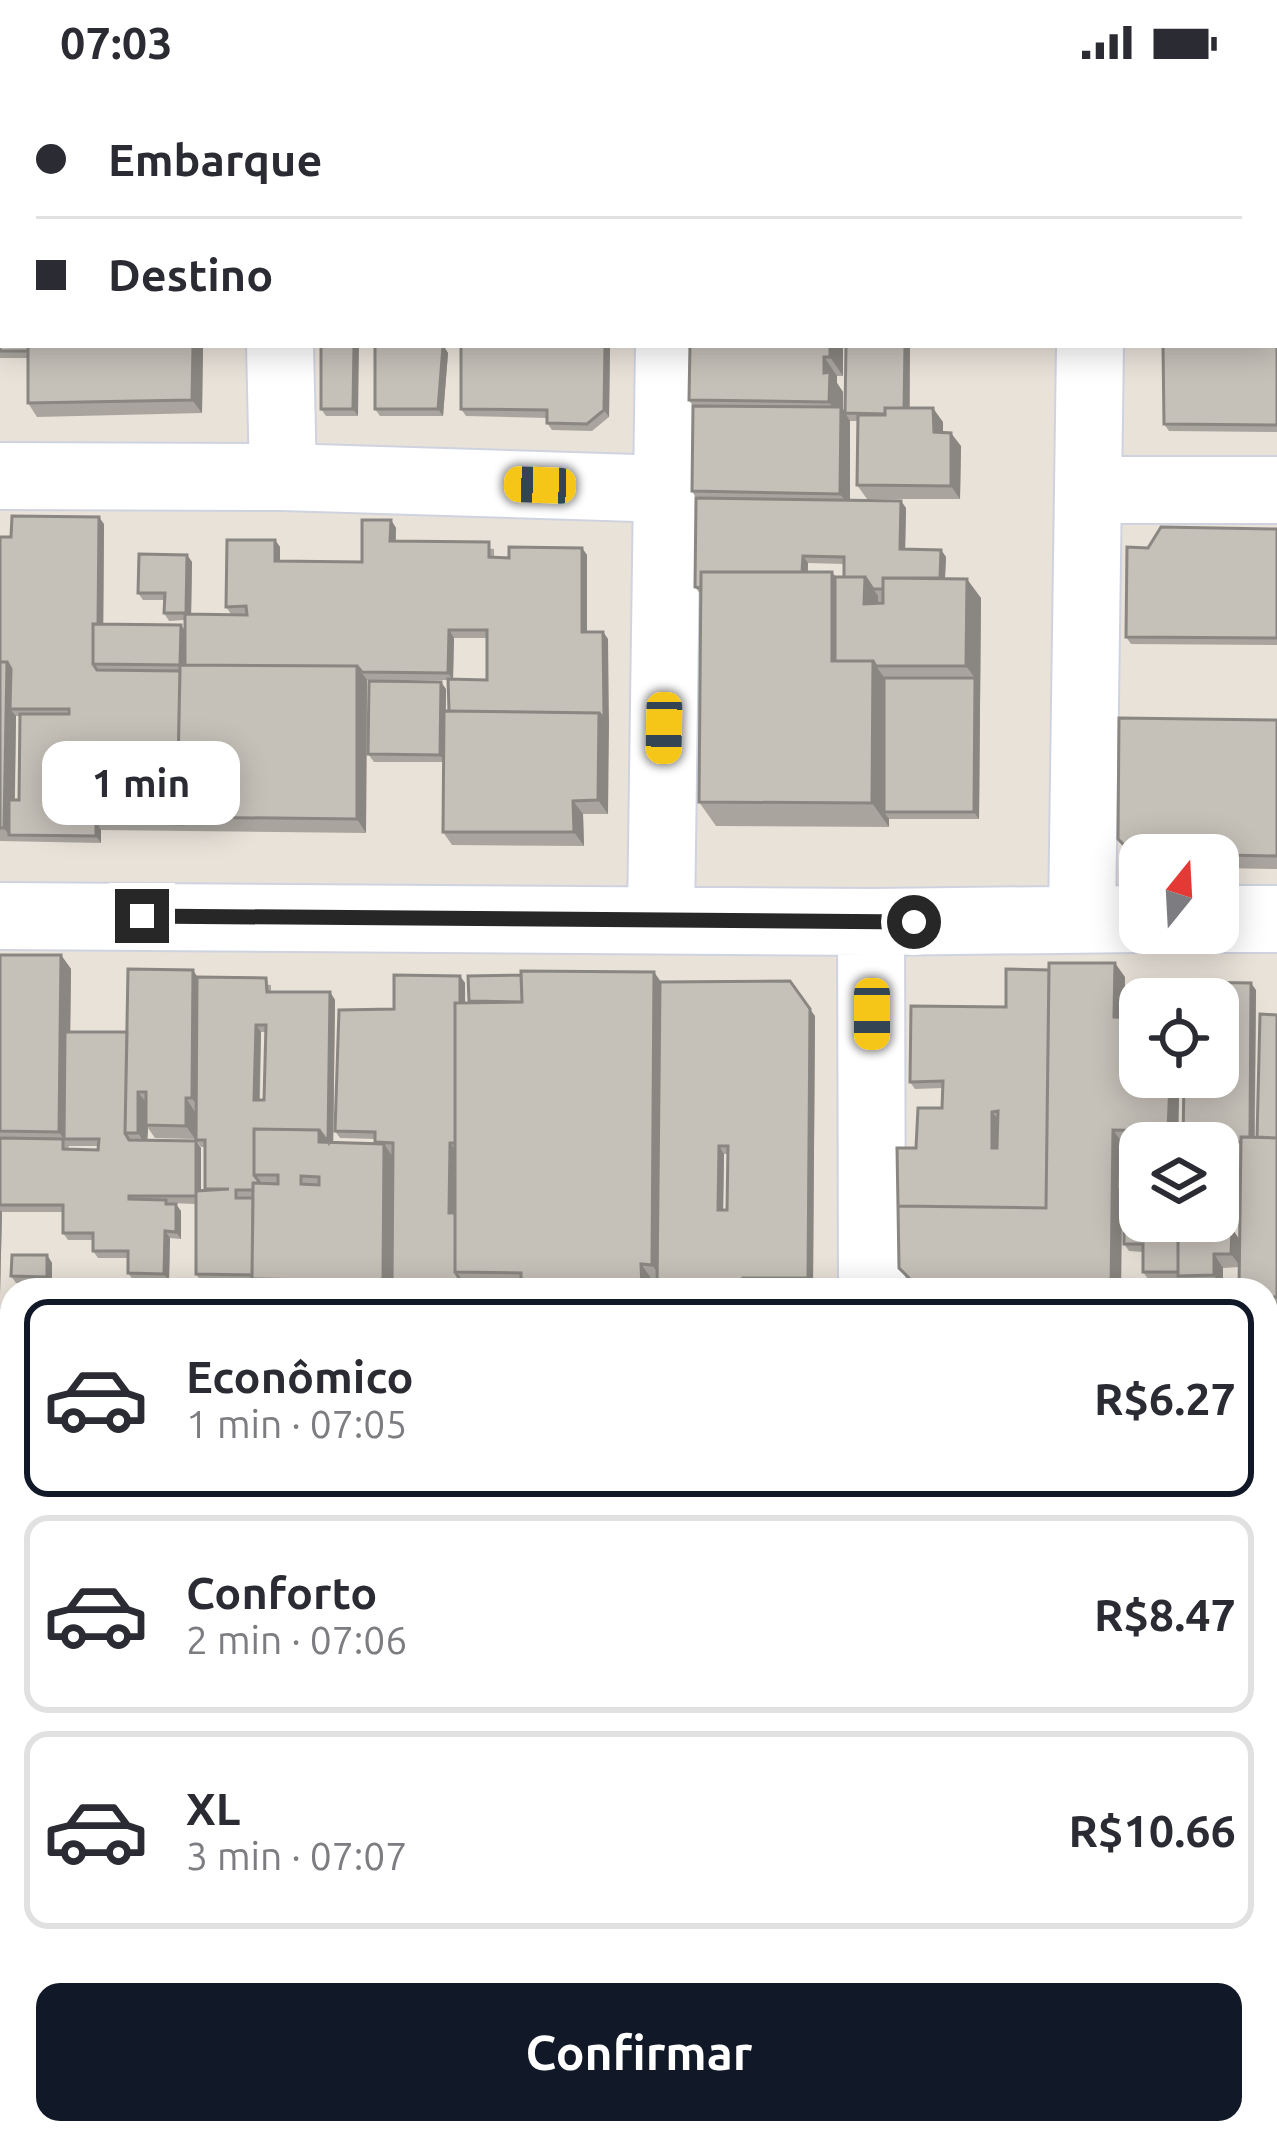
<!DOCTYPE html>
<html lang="pt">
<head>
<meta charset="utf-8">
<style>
	:root { --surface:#fff; --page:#f7f7f7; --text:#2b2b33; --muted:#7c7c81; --line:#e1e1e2; --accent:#111827 }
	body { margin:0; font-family:Ubuntu,sans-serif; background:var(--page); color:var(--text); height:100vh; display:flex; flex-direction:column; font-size:45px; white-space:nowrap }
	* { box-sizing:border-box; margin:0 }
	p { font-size:39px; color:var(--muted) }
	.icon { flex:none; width:66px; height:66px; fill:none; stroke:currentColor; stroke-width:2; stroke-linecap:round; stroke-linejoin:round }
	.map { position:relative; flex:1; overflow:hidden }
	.details { position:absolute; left:0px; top:1194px; width:1278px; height:867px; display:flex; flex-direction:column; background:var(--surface); border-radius:36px 36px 0 0; box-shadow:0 6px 30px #0003 }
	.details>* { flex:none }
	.hud { position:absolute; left:0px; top:0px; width:1278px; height:264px; box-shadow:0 6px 30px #0003; display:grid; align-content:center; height:264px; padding:0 36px; background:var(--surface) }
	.needle { width:78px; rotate:18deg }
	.tools { position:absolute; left:1119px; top:750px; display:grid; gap:24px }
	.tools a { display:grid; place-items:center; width:120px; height:120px; border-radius:24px; background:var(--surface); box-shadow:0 6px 30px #0003; font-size:60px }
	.end { position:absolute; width:54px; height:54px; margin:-27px; border:15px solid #272727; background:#fff; box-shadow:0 0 0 6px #fff }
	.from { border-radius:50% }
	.bubble { position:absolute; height:84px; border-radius:24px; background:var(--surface); box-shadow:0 6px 30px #0003; font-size:39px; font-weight:700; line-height:84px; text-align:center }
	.car { position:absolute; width:36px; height:72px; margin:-36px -18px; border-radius:15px; box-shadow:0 0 9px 3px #0007; background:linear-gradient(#f5c518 24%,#345 0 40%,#f5c518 0 76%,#345 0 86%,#f5c518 0) }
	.hud b { display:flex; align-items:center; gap:42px; height:114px; font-size:45px }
	.hud b+b { border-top:3px solid var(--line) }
	.hud i { width:30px; height:30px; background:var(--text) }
	ul { padding:21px 0 0; list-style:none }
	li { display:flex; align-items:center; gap:36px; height:198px; margin:0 24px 18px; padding:0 12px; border:6px solid var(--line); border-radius:24px }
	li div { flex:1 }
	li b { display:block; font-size:45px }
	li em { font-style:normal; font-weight:700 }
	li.on { border-color:var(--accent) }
	li>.icon { width:108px; height:108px; stroke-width:1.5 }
	.action { display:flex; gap:24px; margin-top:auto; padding:24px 36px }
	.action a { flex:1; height:138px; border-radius:24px; background:var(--accent); color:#fff; font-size:48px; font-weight:700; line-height:138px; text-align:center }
	.status { display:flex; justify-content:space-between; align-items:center; height:84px; padding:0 60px; background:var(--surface); direction:ltr }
	.status svg { height:33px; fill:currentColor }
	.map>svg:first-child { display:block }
</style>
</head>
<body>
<div class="status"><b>07:03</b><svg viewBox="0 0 49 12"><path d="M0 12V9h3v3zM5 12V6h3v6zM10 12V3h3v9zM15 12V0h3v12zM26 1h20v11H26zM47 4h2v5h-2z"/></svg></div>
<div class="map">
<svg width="1277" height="2060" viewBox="0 0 1277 2060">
	<rect width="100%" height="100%" fill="#e9e2d9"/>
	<!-- education -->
	<path fill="#ebdfc9" d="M 1266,1304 L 1277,1304 L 1277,1976 L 1266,1976 Z"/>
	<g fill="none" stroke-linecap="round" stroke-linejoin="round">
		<!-- minor casing -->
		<g stroke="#cfd3e0" stroke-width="70">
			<path id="minor" d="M 142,0 L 275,0
				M 668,0 L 668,3
				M 1093,3 L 1093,0
				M 280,261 L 283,393
				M 0,392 L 283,393 L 669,405
				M 1088,406 L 1277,406
				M 0,832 L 871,838 L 1140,835
				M 1082,834 L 1090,261
				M 661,835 L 669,261
				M 1218,835 L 1277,835
				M 871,838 L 872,1206
				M 0,1258 L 12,1258
				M 1266,1271 L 1277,1271
				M 4,1662 L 7,2060
				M 528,2060 L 529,2049
				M 1111,2060 L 1120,2056 L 1238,2060"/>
		</g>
		<!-- minor -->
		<use href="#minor" stroke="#fff" stroke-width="66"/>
	</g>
	<!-- wall -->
	<path fill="#a9a59e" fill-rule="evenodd" d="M 1277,0 L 1277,348 L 1169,347 L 1164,340 L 1275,261 L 1275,3 Z
		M 0,33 L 3,33 L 3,261 L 203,261 L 202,329 L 37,333 L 28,319 L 28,274 L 0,274 Z
		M 321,261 L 358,332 L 326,332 L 321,325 Z
		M 461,261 L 610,261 L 609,333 L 592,347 L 552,346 L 547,339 L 547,334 L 466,332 L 461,325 Z
		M 843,261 L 843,292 L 837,292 L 837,299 L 843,308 L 843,325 L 845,329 L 846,261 L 910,261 L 910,324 L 943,338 L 943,348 L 961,362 L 960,415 L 867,415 L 857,401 L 858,337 L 850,337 L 850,416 L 901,417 L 906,424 L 905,465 L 941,466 L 946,473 L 945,495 L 981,514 L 979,735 L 889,735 L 889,743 L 716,742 L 699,718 L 701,511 L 695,503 L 696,414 L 692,407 L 693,322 L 689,316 ZM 808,479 L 844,480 L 844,493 L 808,488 Z
		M 443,262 L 448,269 L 443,332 L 380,332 L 375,325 Z
		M 391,436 L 396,444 L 396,457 L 494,465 L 494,473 L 509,474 L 582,464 L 587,471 L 587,548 L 603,548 L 608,555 L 608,730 L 583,730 L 584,762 L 452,761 L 443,748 L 444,678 L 374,678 L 368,670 L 446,605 L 446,627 L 449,627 L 448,596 L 367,596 L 366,749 L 101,746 L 101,759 L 0,757 L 0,453 L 104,440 L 103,540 L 181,541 L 185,547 L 185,536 L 169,537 L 164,529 L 164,516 L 143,516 L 138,509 L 187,471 L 192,478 L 191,530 L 231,530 L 226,523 L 275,456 L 280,463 L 280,477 L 362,478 ZM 454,554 L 487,554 L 487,596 L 453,595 ZM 16,632 L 20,632 L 19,716 L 15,716 Z
		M 1277,445 L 1277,561 L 1131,560 L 1126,553 L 1148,464 Z
		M 1277,636 L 1277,785 L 1218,784 L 1218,771 L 1140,771 L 1140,781 L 1127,769 L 1118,755 Z
		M 0,871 L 61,871 L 71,885 L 70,948 L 127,948 L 197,893 L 271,901 L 271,908 L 330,908 L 335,916 L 333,1058 L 376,1060 L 375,1055 L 340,1054 L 335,1047 L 394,925 L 460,892 L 465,899 L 465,919 L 470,919 L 469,917 L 661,898 L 815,932 L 813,1202 L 748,1201 L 747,1206 L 657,1206 L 657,1194 L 651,1194 L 651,1206 L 524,1206 L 521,1203 L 464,1201 L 464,1206 L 260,1206 L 254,1198 L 201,1197 L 196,1190 L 196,1120 L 169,1119 L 181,1127 L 181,1155 L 170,1154 L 169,1197 L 133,1196 L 128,1189 L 128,1174 L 98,1174 L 93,1167 L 93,1156 L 68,1156 L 63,1149 L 63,1128 L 2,1128 L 0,1211 ZM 261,948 L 266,948 L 264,1016 L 260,1016 ZM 148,1044 L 155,1054 L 195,1055 L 201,1063 L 205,1063 L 206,1107 L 201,1107 L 201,1064 L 196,1057 L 147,1056 ZM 69,1062 L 99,1062 L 98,1066 L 68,1065 ZM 724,1070 L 728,1070 L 727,1126 L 723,1126 Z
		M 1125,893 L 1124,933 L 1218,993 L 1256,906 L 1255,1053 L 1257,1053 L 1277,931 L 1277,1232 L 1266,1232 L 1266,1206 L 1239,1183 L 1223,1184 L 1223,1205 L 1188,1206 L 1180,1196 L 1148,1195 L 1143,1188 L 1143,1168 L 1129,1167 L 1124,1160 L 1127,1126 L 1125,1123 L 1125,1113 L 1122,1113 L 1121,1206 L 917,1206 L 899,1184 L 916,1064 L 942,1024 L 943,1004 L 915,1005 L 910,998 L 1006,923 ZM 1179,1011 L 1184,1011 L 1183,1058 L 1218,1137 L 1140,1137 L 1140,1064 L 1123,1064 L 1123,1060 L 1178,1059 ZM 1231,1135 L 1240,1135 L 1239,1155 L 1231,1144 Z
		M 47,1171 L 52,1179 L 52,1200 L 16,1199 L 11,1192 Z
		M 0,1317 L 12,1318 L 12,1506 L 3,1505 L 2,1600 L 0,1600 Z
		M 1266,1368 L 1277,1368 L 1277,1939 L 1266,1939 Z"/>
	<!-- shaded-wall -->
	<path fill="#8a8681" d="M 1275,142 L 1277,145 L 1277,176 L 1275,173 Z
		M 193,261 L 203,261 L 202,329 L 192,316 Z
		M 354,261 L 359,261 L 358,332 L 353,325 Z
		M 438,261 L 443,261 L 448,269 L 443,332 L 438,325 Z
		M 605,261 L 610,261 L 609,333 L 604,326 Z
		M 830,261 L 843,261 L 843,292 L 830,273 Z
		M 905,261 L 910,261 L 909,337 L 904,330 Z
		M 824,273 L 837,292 L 837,299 L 843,308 L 843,325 L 850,337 L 850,423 L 840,410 L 841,335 L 829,318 L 824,289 Z
		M 933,324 L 943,338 L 943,362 L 934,348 Z
		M 951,349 L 961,362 L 960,415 L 951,402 Z
		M 901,417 L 906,424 L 905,472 L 900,465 Z
		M 99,433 L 104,440 L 103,580 L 97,580 Z
		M 391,436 L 396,444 L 395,464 L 390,457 Z
		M 275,456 L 280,463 L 280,485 L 275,477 Z
		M 582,464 L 587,471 L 587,555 L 582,548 Z
		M 941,466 L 946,473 L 944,513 L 939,506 Z
		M 187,471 L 192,478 L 191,536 L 186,529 Z
		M 803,472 L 808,479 L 807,503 L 802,495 Z
		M 832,488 L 849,512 L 835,582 L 832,577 Z
		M 865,493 L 878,512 L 878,539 L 864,520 Z
		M 967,495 L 981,514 L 979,735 L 974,728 L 975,594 L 966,582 Z
		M 181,541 L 191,555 L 190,587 L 180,581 Z
		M 449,546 L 454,554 L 453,596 L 448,589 Z
		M 603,548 L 608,555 L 609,642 L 604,635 Z
		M 873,577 L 889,601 L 884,728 L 889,735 L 889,743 L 872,719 Z
		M 7,578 L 16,592 L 10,625 L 16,632 L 14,751 L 9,751 L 4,744 Z
		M 357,582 L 367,596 L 366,749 L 357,735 Z
		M 441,598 L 446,605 L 445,678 L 440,671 Z
		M 599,629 L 609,642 L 608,730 L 598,716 Z
		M 573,717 L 583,730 L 584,762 L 574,748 Z
		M 96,738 L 101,746 L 101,759 L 96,752 Z
		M 61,871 L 71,885 L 69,1055 L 64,1055 L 59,1048 Z
		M 1115,879 L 1125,893 L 1124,947 L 1114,933 Z
		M 193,886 L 202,900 L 201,1028 L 192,1014 Z
		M 654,888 L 664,902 L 662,1194 L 652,1181 Z
		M 460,892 L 465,899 L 466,1066 Z
		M 1251,899 L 1256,906 L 1254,1072 L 1249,1065 Z
		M 330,908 L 335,916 L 333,1077 L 319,1058 Z
		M 810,925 L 815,932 L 813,1202 L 808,1194 Z
		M 256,941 L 261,948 L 259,1023 L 254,1016 Z
		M 1170,997 L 1179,1011 L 1178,1059 L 1168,1047 Z
		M 138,1008 L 148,1021 L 146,1041 L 148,1044 L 147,1063 L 138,1049 Z
		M 186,1014 L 195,1028 L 195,1055 L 186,1042 Z
		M 992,1028 L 998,1035 L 997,1071 L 992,1064 Z
		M 1113,1046 L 1123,1060 L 1122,1106 L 1117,1106 L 1122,1113 L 1121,1206 L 1111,1206 Z
		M 196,1057 L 201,1064 L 201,1120 L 196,1112 Z
		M 450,1059 L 455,1066 L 454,1136 L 449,1129 Z
		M 384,1060 L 397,1079 L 392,1202 L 394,1206 L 389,1206 L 383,1197 Z
		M 719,1062 L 724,1070 L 723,1134 L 718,1126 Z
		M 176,1120 L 181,1127 L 181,1155 L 176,1148 Z
		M 1221,1121 L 1231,1135 L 1231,1157 L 1221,1144 Z
		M 0,1126 L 2,1128 L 0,1211 Z
		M 1232,1144 L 1241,1158 L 1241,1183 L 1231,1170 Z
		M 165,1147 L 170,1154 L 169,1197 L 164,1190 Z
		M 1214,1170 L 1223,1184 L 1223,1205 L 1214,1191 Z
		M 47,1171 L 52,1179 L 52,1200 L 47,1193 Z
		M 641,1180 L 651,1194 L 651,1206 L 643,1206 L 642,1204 Z
		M 0,1501 L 3,1505 L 2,1600 L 0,1597 Z"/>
	<!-- building -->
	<path fill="#c5c0b8" stroke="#8a8681" stroke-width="3" fill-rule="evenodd" d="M 296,0 L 587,0 L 587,3 L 296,3 Z
		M 711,0 L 844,0 L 844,3 L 711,3 Z
		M 849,0 L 1016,0 L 1016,3 L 848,3 Z
		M 1149,0 L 1277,0 L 1277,82 L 1275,82 L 1275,3 L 1149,3 Z
		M 0,33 L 3,33 L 3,261 L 28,261 L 28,267 L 0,267 Z
		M 1275,82 L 1277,82 L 1277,142 L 1275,142 Z
		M 1275,178 L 1277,178 L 1277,218 L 1275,218 Z
		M 1275,224 L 1277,224 L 1277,341 L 1164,340 L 1163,261 L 1275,261 Z
		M 28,261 L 193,261 L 192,316 L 28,319 Z
		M 321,261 L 354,261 L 353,325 L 321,325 Z
		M 375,261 L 443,262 L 438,325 L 375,325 Z
		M 461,261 L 605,261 L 604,326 L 587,340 L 547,339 L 547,326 L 461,325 Z
		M 690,261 L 830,261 L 830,273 L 824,273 L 824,289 L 830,288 L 829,318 L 689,316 Z
		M 846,261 L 905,261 L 904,324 L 885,324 L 885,330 L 845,329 Z
		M 693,322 L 841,323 L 840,410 L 692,407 Z
		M 885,324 L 933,324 L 934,348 L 951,349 L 951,402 L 857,401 L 858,331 L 885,331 Z
		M 696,414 L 901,417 L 900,465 L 941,466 L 940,494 L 883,494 L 883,505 L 873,505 L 865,493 L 844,493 L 844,473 L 803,472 L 802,488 L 701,488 L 701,504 L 695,503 Z
		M 12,432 L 99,433 L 98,540 L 93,540 L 93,580 L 97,586 L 180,587 L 177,733 L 182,740 L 96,738 L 96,752 L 9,751 L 9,716 L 19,716 L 20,630 L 69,630 L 69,625 L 10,625 L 11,585 L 7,578 L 0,578 L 0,453 L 11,453 Z
		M 362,436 L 391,436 L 390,457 L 489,458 L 489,473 L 509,474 L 509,463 L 582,464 L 582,548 L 603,548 L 604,635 L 599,629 L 449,627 L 448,595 L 487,596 L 487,546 L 449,546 L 448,589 L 362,588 L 357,582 L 185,581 L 185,530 L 247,531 L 246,522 L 226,523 L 227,456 L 275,456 L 275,477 L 362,478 Z
		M 1161,443 L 1277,445 L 1277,554 L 1126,553 L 1127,463 L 1148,464 Z
		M 139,470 L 187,471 L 186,529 L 164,529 L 165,509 L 138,509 Z
		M 701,488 L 832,488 L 832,577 L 873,577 L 872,719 L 699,718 Z
		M 835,493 L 865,493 L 864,520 L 883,519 L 883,494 L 967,495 L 966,582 L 876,582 L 873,577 L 835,577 Z
		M 93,540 L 181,541 L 180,581 L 93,580 Z
		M 0,578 L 7,578 L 4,744 L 0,744 Z
		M 180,581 L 357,582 L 357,735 L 177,733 Z
		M 884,594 L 975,594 L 974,728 L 884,728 Z
		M 369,597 L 441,598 L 440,671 L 368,670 Z
		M 444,627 L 599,629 L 598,716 L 573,717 L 574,748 L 443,748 Z
		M 1119,634 L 1277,636 L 1277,772 L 1132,769 L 1118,755 Z
		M 0,871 L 61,871 L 59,1048 L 0,1047 Z
		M 1049,879 L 1115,879 L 1114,933 L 1140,934 L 1140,993 L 1179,993 L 1179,997 L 1170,997 L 1168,1047 L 1113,1046 L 1111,1206 L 921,1206 L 899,1184 L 898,1122 L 1046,1124 Z
		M 128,885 L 193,886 L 192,1014 L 186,1014 L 186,1042 L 146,1041 L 146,1008 L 138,1008 L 138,1049 L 125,1049 Z
		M 1006,885 L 1049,886 L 1046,1124 L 898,1122 L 897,1064 L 916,1064 L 918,1024 L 942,1024 L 943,997 L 910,998 L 911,922 L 1006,923 ZM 998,1027 L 997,1064 L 992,1064 L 992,1028 Z
		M 521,887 L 654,888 L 652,1181 L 641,1180 L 642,1204 L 521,1203 L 521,1189 L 455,1188 L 455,919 L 522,918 Z
		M 394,891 L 460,892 L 460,919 L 455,919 L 455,1059 L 450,1059 L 449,1129 L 455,1129 L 455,1188 L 459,1194 L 459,1203 L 392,1202 L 393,1059 L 375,1058 L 375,1048 L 335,1047 L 339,926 L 394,925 Z
		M 521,891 L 522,918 L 469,917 L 468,892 Z
		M 197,893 L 266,894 L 267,908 L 330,908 L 328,1058 L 319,1046 L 254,1045 L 254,1091 L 260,1099 L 253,1099 L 253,1106 L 236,1106 L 236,1114 L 253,1114 L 252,1191 L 196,1190 L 196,1107 L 229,1105 L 205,1105 L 205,1056 L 196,1056 ZM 256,941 L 266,941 L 264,1016 L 254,1016 Z
		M 790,897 L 810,925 L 808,1194 L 743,1194 L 742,1206 L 657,1206 L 660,898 ZM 719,1062 L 728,1062 L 727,1126 L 718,1126 Z
		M 1184,898 L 1251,899 L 1250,1053 L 1241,1053 L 1241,1058 L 1183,1058 L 1184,993 L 1218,993 L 1218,915 L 1184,915 Z
		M 1260,930 L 1277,931 L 1277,1054 L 1257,1053 Z
		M 65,948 L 127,948 L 125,1049 L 129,1056 L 196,1057 L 196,1112 L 129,1112 L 129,1115 L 166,1116 L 166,1120 L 176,1120 L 176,1148 L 165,1147 L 164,1190 L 128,1189 L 128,1167 L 93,1167 L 93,1149 L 63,1149 L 63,1121 L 0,1121 L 0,1054 L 63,1055 L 63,1065 L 98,1066 L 99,1055 L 64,1055 Z
		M 254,1045 L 319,1046 L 319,1058 L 384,1060 L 383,1197 L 252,1195 L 253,1099 L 278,1100 L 278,1091 L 254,1091 ZM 301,1092 L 319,1093 L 319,1101 L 301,1100 Z
		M 1241,1053 L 1277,1054 L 1277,1213 L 1266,1213 L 1266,1206 L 1239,1206 Z
		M 1241,1058 L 1240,1122 L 1221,1121 L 1221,1144 L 1232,1144 L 1231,1170 L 1214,1170 L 1214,1191 L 1178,1192 L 1178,1137 L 1218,1137 L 1218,1059 L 1178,1058 Z
		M 1118,1064 L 1140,1064 L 1140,1121 L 1125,1123 L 1125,1106 L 1117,1106 Z
		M 1124,1126 L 1140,1126 L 1140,1137 L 1178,1137 L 1178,1188 L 1143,1188 L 1143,1160 L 1124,1160 Z
		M 12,1171 L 47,1171 L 47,1193 L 11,1192 Z
		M 0,1317 L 12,1318 L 12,1444 L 0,1443 Z
		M 1266,1368 L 1277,1368 L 1277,1451 L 1266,1451 Z
		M 0,1443 L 12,1444 L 12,1492 L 0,1492 Z
		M 1266,1460 L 1277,1460 L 1277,1596 L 1266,1596 Z
		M 1266,1606 L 1277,1606 L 1277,1688 L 1266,1688 Z
		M 1266,1697 L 1277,1697 L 1277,1833 L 1266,1833 Z
		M 1266,1841 L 1277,1841 L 1277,1926 L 1266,1925 Z"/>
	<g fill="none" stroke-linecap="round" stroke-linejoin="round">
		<!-- route -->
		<path stroke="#272727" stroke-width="15" d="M 142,832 L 914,838"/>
	</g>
</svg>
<div class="tools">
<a><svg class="needle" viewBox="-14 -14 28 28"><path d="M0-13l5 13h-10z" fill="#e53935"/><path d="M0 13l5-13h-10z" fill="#7c7c81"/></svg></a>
<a><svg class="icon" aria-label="locate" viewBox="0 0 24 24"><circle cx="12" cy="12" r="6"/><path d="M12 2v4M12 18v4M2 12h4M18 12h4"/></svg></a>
<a><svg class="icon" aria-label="layers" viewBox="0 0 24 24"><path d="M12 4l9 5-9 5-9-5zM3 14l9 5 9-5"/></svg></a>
</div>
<i class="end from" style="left:914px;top:838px"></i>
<i class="end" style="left:142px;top:832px"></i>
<div class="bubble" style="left:42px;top:657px;width:198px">1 min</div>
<i class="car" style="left:540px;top:401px;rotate:272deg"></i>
<i class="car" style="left:664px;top:644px;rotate:181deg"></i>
<i class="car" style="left:872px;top:930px;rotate:180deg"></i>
<div class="hud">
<b><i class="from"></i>Embarque</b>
<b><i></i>Destino</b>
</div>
<section class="details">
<ul>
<li class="on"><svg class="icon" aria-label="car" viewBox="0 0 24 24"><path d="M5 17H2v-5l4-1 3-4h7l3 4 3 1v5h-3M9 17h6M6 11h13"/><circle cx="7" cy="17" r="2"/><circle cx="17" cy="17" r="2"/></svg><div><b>Econômico</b><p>1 min · 07:05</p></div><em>R$6.27</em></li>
<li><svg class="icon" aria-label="car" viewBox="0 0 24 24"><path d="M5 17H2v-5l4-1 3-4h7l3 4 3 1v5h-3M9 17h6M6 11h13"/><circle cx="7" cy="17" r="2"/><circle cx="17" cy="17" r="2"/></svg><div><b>Conforto</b><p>2 min · 07:06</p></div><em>R$8.47</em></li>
<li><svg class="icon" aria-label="car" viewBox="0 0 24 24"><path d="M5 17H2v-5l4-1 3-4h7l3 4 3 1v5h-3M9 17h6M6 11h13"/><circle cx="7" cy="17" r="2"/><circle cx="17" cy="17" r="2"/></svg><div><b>XL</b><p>3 min · 07:07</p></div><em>R$10.66</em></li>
</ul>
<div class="action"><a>Confirmar</a></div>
</section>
</div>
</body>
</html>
